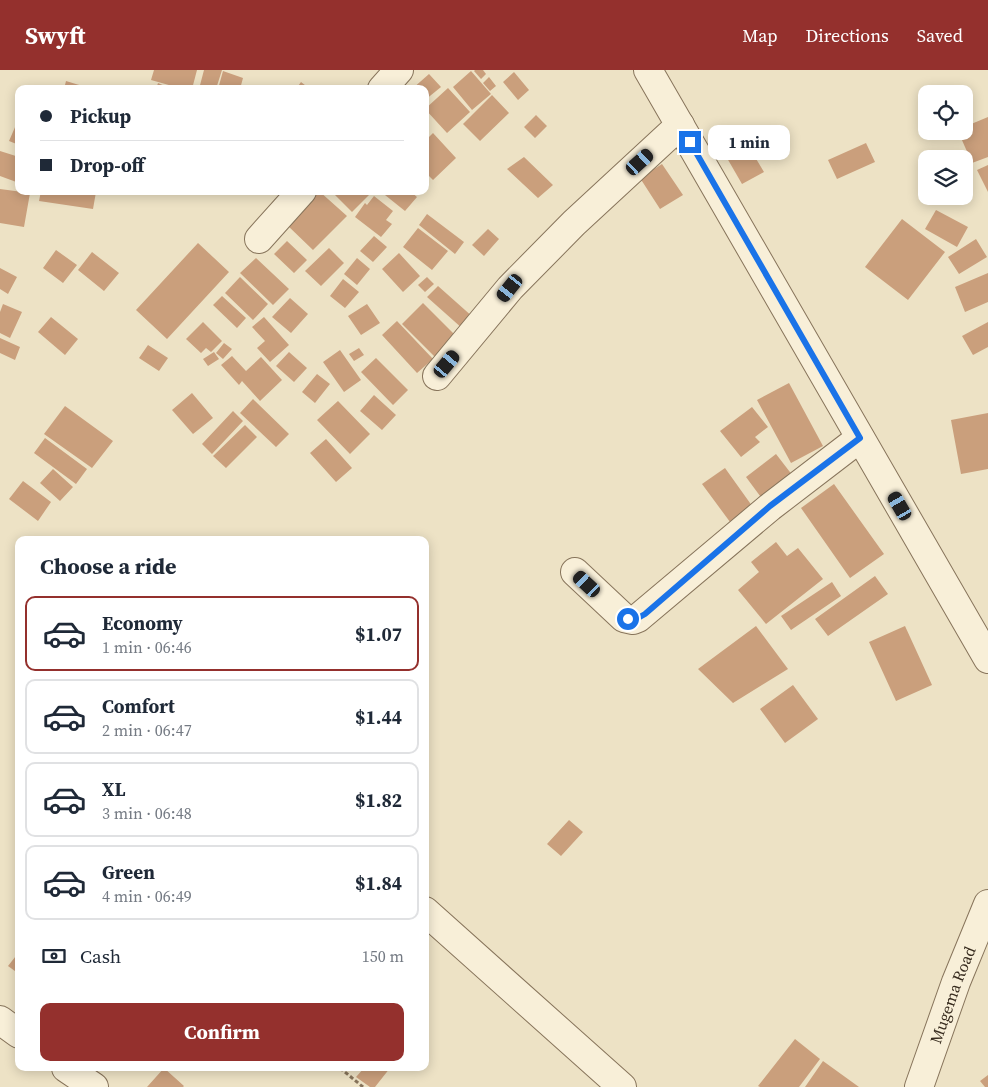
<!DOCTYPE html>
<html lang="en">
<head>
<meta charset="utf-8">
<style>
	:root { --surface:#fff; --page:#f2f2f3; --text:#1f2937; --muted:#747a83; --line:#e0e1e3; --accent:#94302d }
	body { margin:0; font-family:"Source Serif 4",serif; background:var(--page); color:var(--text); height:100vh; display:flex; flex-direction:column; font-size:19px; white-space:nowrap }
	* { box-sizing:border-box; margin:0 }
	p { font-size:16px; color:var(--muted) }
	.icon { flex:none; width:28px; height:28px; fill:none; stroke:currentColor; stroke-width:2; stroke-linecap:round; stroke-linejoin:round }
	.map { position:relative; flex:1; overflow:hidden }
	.drawer { position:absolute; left:15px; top:466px; width:414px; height:535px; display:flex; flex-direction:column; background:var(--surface); border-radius:10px; box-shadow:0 2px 12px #0003 }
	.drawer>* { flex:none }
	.banner { position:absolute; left:15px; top:15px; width:414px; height:110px; border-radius:10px; box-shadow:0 2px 12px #0003; display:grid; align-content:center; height:110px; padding:0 25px; background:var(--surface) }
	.buttons { position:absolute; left:918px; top:15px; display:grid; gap:10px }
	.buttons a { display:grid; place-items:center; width:55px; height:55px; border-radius:10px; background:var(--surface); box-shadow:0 2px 12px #0003; font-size:25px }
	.end { position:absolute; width:22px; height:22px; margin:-11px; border:6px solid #1a73e8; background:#fff; box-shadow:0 0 0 2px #fff }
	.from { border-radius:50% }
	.bubble { position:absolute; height:35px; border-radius:10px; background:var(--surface); box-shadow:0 2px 12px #0003; font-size:16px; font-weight:700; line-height:35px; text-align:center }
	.car { position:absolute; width:15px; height:30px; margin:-15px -8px; border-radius:6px; box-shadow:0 0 4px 1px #0007; background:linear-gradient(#222 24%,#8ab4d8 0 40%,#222 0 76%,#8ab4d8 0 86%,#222 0) }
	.banner b { display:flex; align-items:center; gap:18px; height:48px; font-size:19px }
	.banner b+b { border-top:1px solid var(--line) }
	.banner i { width:12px; height:12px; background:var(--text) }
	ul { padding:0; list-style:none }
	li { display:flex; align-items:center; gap:15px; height:75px; margin:0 10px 8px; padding:0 15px; border:2px solid var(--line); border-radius:10px }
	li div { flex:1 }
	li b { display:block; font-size:19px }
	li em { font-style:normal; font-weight:700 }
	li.current { border-color:var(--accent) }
	li>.icon { width:45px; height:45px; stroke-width:1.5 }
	h2 { padding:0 25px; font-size:22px; line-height:60px }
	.pay { display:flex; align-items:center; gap:12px; height:55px; padding:0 25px; font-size:19px }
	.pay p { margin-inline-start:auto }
	.button { display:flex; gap:10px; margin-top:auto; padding:10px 25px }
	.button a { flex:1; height:58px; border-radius:10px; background:var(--accent); color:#fff; font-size:20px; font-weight:700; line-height:58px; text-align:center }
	header { display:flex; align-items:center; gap:30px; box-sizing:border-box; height:70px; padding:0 25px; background:var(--accent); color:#fff }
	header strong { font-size:24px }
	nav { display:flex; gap:28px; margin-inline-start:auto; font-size:18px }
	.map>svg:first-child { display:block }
</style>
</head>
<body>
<header>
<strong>Swyft</strong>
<nav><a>Map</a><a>Directions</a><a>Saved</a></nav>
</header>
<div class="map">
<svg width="988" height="1017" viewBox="0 0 988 1017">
	<rect width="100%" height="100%" fill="#ede2c5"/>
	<!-- building -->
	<path fill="#ca9f7c" d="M 154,0 L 197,0 L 192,19 L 183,19 L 151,10 Z
		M 204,0 L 222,0 L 216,19 L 199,19 Z
		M 475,0 L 483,0 L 486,4 L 481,9 L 474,1 Z
		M 223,1 L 243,8 L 240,19 L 218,19 Z
		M 471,1 L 491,24 L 472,40 L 453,17 Z
		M 514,2 L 529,20 L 518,30 L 503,12 Z
		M 429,4 L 441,17 L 425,30 L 425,19 L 412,19 Z
		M 489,7 L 496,16 L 490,21 L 483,13 Z
		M 66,11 L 89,18 L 89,19 L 64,19 Z
		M 301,12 L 310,19 L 296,19 Z
		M 158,13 L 172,19 L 156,19 Z
		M 448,18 L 470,42 L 447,63 L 425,39 Z
		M 492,25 L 509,43 L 480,71 L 463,54 Z
		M 536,45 L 547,56 L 535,68 L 524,57 Z
		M 988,47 L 988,87 L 972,93 L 958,61 L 964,61 L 964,57 Z
		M 19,48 L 19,75 L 9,71 Z
		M 737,57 L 764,102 L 742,114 L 716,69 Z
		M 433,63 L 456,88 L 433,110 L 425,102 L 425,71 Z
		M 866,73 L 875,92 L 837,109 L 828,90 Z
		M 0,81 L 19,87 L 19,113 L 0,106 Z
		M 524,87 L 553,115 L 538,128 L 507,99 Z
		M 662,94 L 683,125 L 660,139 L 640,108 Z
		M 988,95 L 988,122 L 977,100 Z
		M 0,119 L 30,123 L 24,157 L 0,153 Z
		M 41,121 L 96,122 L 93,139 L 39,131 Z
		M 319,121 L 347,146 L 313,180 L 286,154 Z
		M 331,121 L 366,121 L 369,125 L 352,142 Z
		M 380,121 L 410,121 L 417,127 L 405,141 Z
		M 374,126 L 393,141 L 386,150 L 392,154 L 381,167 L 355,147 L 365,133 L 367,135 Z
		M 936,140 L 968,157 L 957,177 L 925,159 Z
		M 427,144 L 464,172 L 455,184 L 419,155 Z
		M 902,149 L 945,182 L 908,230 L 865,197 Z
		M 418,158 L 448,181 L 432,200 L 403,177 Z
		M 488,159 L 499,169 L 484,186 L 472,175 Z
		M 374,166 L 387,177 L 373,192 L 360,181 Z
		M 976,169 L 987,187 L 959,204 L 948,187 Z
		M 287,171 L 307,190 L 294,203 L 274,184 Z
		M 198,173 L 229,202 L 167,269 L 136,240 Z
		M 329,178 L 344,193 L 321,216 L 305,201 Z
		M 56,180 L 77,195 L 63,213 L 43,198 Z
		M 92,182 L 119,203 L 104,221 L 78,200 Z
		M 399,183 L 420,206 L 403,222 L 382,199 Z
		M 256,188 L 289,219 L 273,235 L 240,203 Z
		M 357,188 L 370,199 L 357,215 L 344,204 Z
		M 0,198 L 17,207 L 8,224 L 0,219 Z
		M 988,203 L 988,232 L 965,242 L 955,217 Z
		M 240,207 L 268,234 L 253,250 L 225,223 Z
		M 427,207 L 434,214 L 425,222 L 418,215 Z
		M 343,209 L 359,222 L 345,238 L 330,226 Z
		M 438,216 L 474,248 L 463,259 L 427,227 Z
		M 222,226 L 246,248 L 237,258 L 213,235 Z
		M 290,228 L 308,244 L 291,263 L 272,247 Z
		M 423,233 L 456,266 L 435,287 L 402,254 Z
		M 3,234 L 22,242 L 10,268 L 0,263 L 0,242 Z
		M 367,234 L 380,253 L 361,265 L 348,246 Z
		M 51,247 L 78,269 L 65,285 L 38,262 Z
		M 264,247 L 289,275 L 270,292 L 257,278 L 265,271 L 252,257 Z
		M 397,251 L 433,289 L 417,303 L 382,265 Z
		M 203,252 L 222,271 L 211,282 L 206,278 L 201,283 L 186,269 Z
		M 988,252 L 988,277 L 973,285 L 962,266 Z
		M 0,268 L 20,277 L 15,290 L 0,283 Z
		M 224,273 L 232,279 L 223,289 L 216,283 Z
		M 148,275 L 168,288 L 159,301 L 139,288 Z
		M 359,278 L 364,285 L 354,291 L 349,284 Z
		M 340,280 L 361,310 L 344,322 L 323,292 Z
		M 214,282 L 219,289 L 208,296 L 203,289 Z
		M 289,282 L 307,298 L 294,312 L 276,296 Z
		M 232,286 L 246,301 L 261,287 L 282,310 L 260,331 L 242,311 L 239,315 L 221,295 Z
		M 376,288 L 408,320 L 393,335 L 361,302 Z
		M 317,304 L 330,314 L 315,333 L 302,322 Z
		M 789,313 L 823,376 L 791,393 L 757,330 Z
		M 192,323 L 213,348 L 193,364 L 172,340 Z
		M 374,325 L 396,345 L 382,360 L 360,341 Z
		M 253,329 L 289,364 L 276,377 L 240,343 Z
		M 338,331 L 370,364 L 350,384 L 317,350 Z
		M 65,336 L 113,371 L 92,398 L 44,364 Z
		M 752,337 L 768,357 L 755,367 L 760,372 L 741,387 L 720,361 Z
		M 233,341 L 243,351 L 212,384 L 202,374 Z
		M 988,343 L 988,399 L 961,404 L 951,350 Z
		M 245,355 L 257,367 L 226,398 L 213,386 Z
		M 45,368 L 87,399 L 76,414 L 34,383 Z
		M 326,369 L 352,398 L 336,412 L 310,383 Z
		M 776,384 L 793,406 L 763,430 L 746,407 Z
		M 725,398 L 755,440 L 733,456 L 702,414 Z
		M 53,399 L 73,417 L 60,431 L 40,413 Z
		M 23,411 L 51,432 L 38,451 L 9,429 Z
		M 834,414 L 884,484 L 850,508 L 801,438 Z
		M 776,472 L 787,486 L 798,478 L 823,509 L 766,554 L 738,520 L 759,502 L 751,492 Z
		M 875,506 L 888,524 L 828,566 L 815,549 Z
		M 832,512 L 841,526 L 791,560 L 781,546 Z
		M 756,556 L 788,599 L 733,633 L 698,599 Z
		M 905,556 L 932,615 L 896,631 L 869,572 Z
		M 793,615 L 818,649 L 785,673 L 760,639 Z
		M 569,750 L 583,762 L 561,786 L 547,774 Z
		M 19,882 L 19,904 L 8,896 Z
		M 795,969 L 820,989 L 799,1017 L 760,1017 L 758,1016 Z
		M 823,991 L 859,1017 L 805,1017 Z
		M 164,998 L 184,1016 L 183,1017 L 147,1017 Z
		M 364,998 L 390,998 L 375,1017 L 370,1017 L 356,1007 Z
		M 988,1005 L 988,1017 L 985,1017 L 980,1011 Z"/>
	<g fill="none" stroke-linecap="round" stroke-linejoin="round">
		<!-- minor casing -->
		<g stroke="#87745b" stroke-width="30">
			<g id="minor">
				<path d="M 648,0 L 988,589"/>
				<path d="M 382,19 L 399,0"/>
				<path d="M 259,169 L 302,121"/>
				<path d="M 437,306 L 510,218 L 574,153 L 680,55"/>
				<path d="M 575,502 L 624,548 L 633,550 L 638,548 L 770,437 L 860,368"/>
				<path d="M 425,841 L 622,1017"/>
				<path d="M 0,950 L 19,964"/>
				<path d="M 66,998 L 94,1017"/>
				<path id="s1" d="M 919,1017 L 956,912 L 988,834"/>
			</g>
		</g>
		<!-- path -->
		<path stroke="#87745b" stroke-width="3" stroke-dasharray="4 2.5" stroke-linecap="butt" d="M 340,998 L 363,1017"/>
		<!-- minor -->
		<use href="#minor" stroke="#f8efd8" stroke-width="28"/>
	</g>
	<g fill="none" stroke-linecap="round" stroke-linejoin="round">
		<!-- route -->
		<path stroke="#1a73e8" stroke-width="6" d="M 628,549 L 638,548 L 645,544 L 770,436 L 860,368 L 690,72"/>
	</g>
	<g text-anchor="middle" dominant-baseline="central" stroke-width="4" stroke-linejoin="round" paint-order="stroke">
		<!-- street labels -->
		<g font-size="16" fill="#382c1f" stroke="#f4ecd4">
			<text stroke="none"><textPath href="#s1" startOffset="98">Mugema Road</textPath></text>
		</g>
	</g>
</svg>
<div class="buttons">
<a><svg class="icon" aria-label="locate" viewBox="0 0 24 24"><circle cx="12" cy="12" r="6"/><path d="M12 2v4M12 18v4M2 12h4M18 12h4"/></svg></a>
<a><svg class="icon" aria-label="layers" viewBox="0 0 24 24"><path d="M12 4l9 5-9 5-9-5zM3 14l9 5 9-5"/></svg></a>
</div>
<i class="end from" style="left:628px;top:549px"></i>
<i class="end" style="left:690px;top:72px"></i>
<div class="bubble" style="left:708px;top:55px;width:82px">1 min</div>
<i class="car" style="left:640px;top:92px;rotate:48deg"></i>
<i class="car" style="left:510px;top:218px;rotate:219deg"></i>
<i class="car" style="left:447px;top:294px;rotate:40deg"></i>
<i class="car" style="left:900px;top:436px;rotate:330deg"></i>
<i class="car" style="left:587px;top:514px;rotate:313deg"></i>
<div class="banner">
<b><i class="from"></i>Pickup</b>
<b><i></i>Drop-off</b>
</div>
<section class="drawer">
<h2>Choose a ride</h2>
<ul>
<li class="current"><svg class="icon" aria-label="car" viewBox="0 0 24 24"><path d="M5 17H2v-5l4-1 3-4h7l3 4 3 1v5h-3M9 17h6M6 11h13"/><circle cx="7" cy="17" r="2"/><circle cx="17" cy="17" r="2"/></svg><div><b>Economy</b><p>1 min · 06:46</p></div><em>$1.07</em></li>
<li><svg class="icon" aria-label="car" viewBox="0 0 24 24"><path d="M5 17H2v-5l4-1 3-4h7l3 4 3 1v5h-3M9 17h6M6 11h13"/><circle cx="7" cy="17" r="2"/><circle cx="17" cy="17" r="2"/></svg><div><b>Comfort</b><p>2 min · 06:47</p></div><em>$1.44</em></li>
<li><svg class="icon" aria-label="car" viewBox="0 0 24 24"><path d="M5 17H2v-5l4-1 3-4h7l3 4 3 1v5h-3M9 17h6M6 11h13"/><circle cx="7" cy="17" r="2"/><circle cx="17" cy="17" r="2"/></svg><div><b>XL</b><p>3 min · 06:48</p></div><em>$1.82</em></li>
<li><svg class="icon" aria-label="car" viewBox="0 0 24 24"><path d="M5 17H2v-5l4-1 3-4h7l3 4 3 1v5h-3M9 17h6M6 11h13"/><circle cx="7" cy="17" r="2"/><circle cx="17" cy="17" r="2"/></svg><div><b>Green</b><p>4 min · 06:49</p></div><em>$1.84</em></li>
</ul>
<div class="pay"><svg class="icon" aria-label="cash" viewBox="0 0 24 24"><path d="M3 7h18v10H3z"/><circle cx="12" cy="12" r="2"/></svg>Cash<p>150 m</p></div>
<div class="button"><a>Confirm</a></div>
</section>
</div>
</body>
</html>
